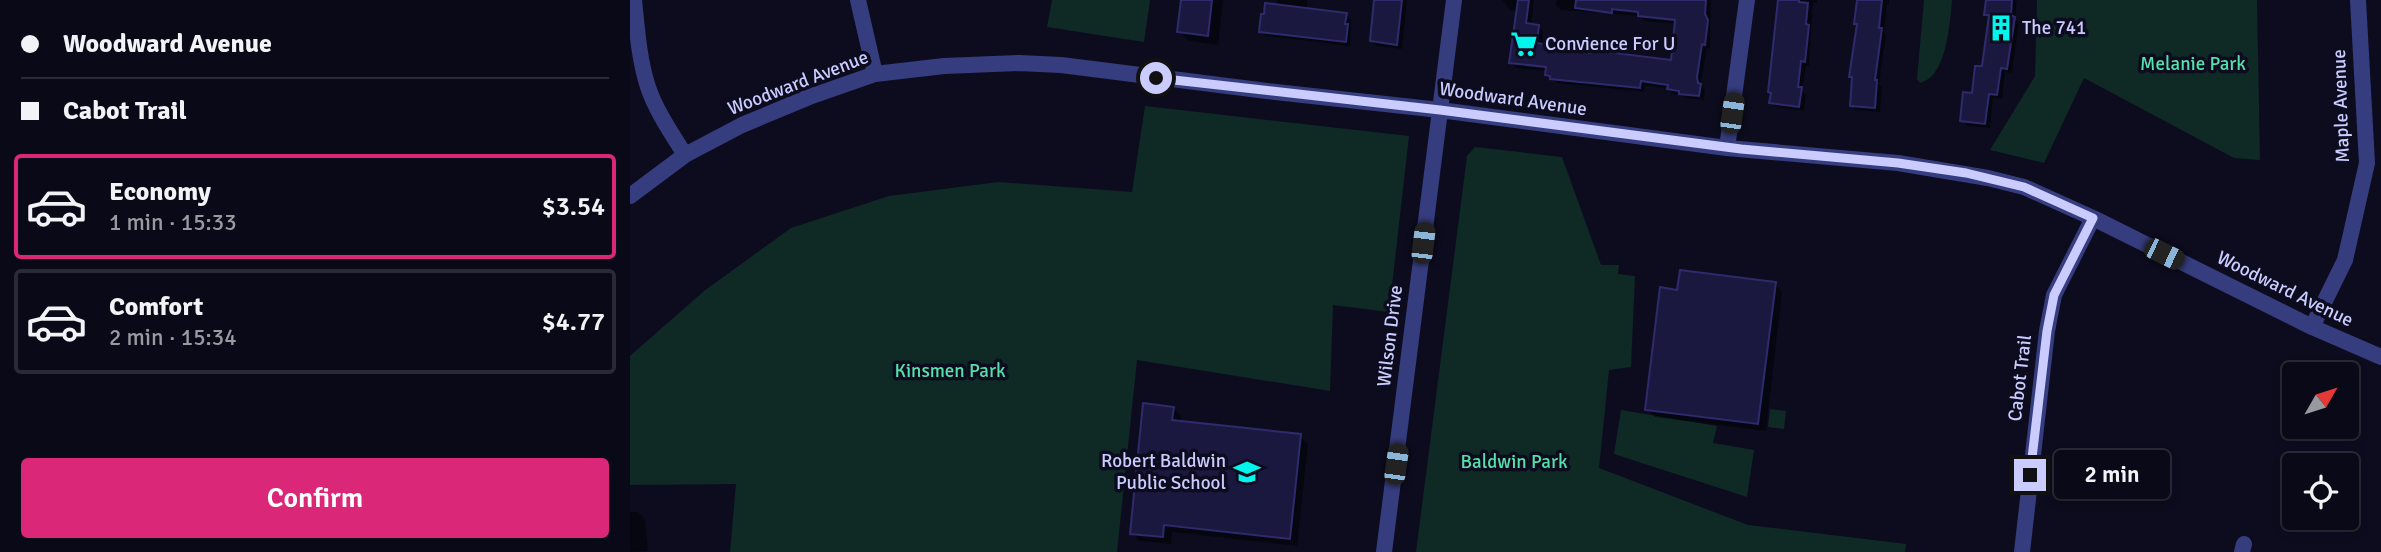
<!DOCTYPE html>
<html lang="en">
<head>
<meta charset="utf-8">
<style>
	:root { --surface:#0a0917; --page:#181724; --text:#f1f3f6; --muted:#999aa1; --line:#2a2a36; --accent:#db2777 }
	body { margin:0; font-family:Signika,sans-serif; background:var(--page); color:var(--text); height:100vh; display:flex; flex-direction:column; font-size:26px; white-space:nowrap }
	* { box-sizing:border-box; margin:0 }
	p { font-size:23px; color:var(--muted) }
	.icon { flex:none; width:38px; height:38px; fill:none; stroke:currentColor; stroke-width:2; stroke-linecap:round; stroke-linejoin:round }
	.map { position:relative; flex:1; overflow:hidden }
	.details { display:flex; flex-direction:column; background:var(--surface); width:630px }
	.details>* { flex:none }
	.banner { display:grid; align-content:center; height:154px; padding:0 21px; background:var(--surface) }
	.needle { width:46px; rotate:51deg }
	.controls { position:absolute; left:1652px; top:362px; display:grid; gap:14px }
	.controls a { display:grid; place-items:center; width:77px; height:77px; border-radius:7px; background:var(--surface); box-shadow:0 4px 10px #0003,0 0 0 2px var(--line); font-size:35px }
	.end { position:absolute; width:32px; height:32px; margin:-16px; border:9px solid #cacbff; background:#111; box-shadow:0 0 0 4px #111 }
	.from { border-radius:50% }
	.bubble { position:absolute; height:49px; border-radius:7px; background:var(--surface); box-shadow:0 4px 10px #0003,0 0 0 2px var(--line); font-size:23px; font-weight:600; line-height:49px; text-align:center }
	.car { position:absolute; width:21px; height:42px; margin:-21px -10px; border-radius:9px; box-shadow:0 0 5px 2px #0007; background:linear-gradient(#222 24%,#8ab4d8 0 40%,#222 0 76%,#8ab4d8 0 86%,#222 0) }
	.banner b { display:flex; align-items:center; gap:24px; height:66px; font-size:26px }
	.banner b+b { border-top:2px solid var(--line) }
	.banner i { width:18px; height:18px; background:var(--text) }
	ul { padding:0; list-style:none }
	li { display:flex; align-items:center; gap:21px; height:105px; margin:0 14px 10px; padding:0 7px; border:4px solid var(--line); border-radius:7px }
	li div { flex:1 }
	li b { display:block; font-size:26px }
	li em { font-style:normal; font-weight:600 }
	li.on { border-color:var(--accent) }
	li>.icon { width:63px; height:63px; stroke-width:1.5 }
	.cta { display:flex; gap:14px; margin-top:auto; padding:14px 21px }
	.cta a { flex:1; height:80px; border-radius:7px; background:var(--accent); color:#fff; font-size:28px; font-weight:600; line-height:80px; text-align:center }
	main { display:flex; flex:1; min-height:0 }
	.map>svg:first-child { display:block }
</style>
</head>
<body>
<main>
<section class="details">
<div class="banner">
<b><i class="from"></i>Woodward Avenue</b>
<b><i></i>Cabot Trail</b>
</div>
<ul>
<li class="on"><svg class="icon" aria-label="car" viewBox="0 0 24 24"><path d="M5 17H2v-5l4-1 3-4h7l3 4 3 1v5h-3M9 17h6M6 11h13"/><circle cx="7" cy="17" r="2"/><circle cx="17" cy="17" r="2"/></svg><div><b>Economy</b><p>1 min · 15:33</p></div><em>$3.54</em></li>
<li><svg class="icon" aria-label="car" viewBox="0 0 24 24"><path d="M5 17H2v-5l4-1 3-4h7l3 4 3 1v5h-3M9 17h6M6 11h13"/><circle cx="7" cy="17" r="2"/><circle cx="17" cy="17" r="2"/></svg><div><b>Comfort</b><p>2 min · 15:34</p></div><em>$4.77</em></li>
</ul>
<div class="cta"><a>Confirm</a></div>
</section>
<div class="map">
<svg width="1751" height="552" viewBox="0 0 1751 552">
	<rect width="100%" height="100%" fill="#0d0c1f"/>
	<!-- green -->
	<path fill="#0f2925" d="M 422,0 L 520,0 L 514,42 L 417,27 Z
		M 1294,0 L 1322,0 C 1320,22 1317,77 1290,83 L 1287,79 Z
		M 1407,0 L 1627,0 L 1630,160 L 1604,158 L 1454,78 L 1414,163 L 1360,150 L 1405,76 Z
		M 515,106 L 779,136 L 759,312 L 703,305 L 700,391 L 507,360 L 487,552 L 100,552 L 106,484 L 0,485 L 0,356 L 74,291 L 161,228 L 259,196 L 368,182 L 502,192 Z
		M 845,147 L 932,157 L 971,265 L 989,265 L 988,274 L 1005,276 L 1001,367 L 979,370 L 969,468 L 1118,525 L 1276,544 L 1275,552 L 786,552 L 837,156 Z
		M 1140,409 L 1156,411 L 1154,429 L 1138,427 Z
		M 991,410 L 1087,426 L 1083,443 L 1124,450 L 1117,497 L 984,454 Z"/>
	<!-- shadow -->
	<path fill="#0007" d="M 553,0 L 593,0 L 588,45 L 559,41 L 549,31 Z
		M 647,0 L 677,0 L 677,10 L 716,15 L 721,20 L 720,46 L 635,36 L 630,31 L 646,6 Z
		M 746,0 L 777,0 L 772,49 L 747,46 L 742,41 Z
		M 872,0 L 904,0 L 901,26 L 908,26 L 913,31 L 912,46 L 937,52 L 1043,62 L 1046,24 L 1015,21 L 1010,16 L 931,10 L 926,5 L 927,0 L 1081,0 L 1080,49 L 1077,48 L 1071,83 L 1075,90 L 1074,100 L 1056,98 L 1052,95 L 1044,94 L 1039,89 L 1015,85 L 1014,92 L 927,83 L 917,74 L 917,71 L 886,68 L 881,63 L 888,11 L 880,10 Z
		M 1153,0 L 1187,0 L 1187,3 L 1183,3 L 1179,66 L 1176,66 L 1172,91 L 1176,94 L 1174,111 L 1146,107 L 1141,102 L 1142,94 L 1139,91 Z
		M 1229,0 L 1259,0 L 1259,5 L 1257,4 L 1254,32 L 1256,34 L 1249,85 L 1252,87 L 1250,112 L 1226,110 L 1221,105 Z
		M 1358,0 L 1387,0 L 1385,19 L 1389,23 L 1382,73 L 1375,72 L 1372,99 L 1363,98 L 1360,128 L 1337,126 L 1332,121 L 1354,68 L 1360,18 L 1356,14 Z
		M 1145,284 L 1152,292 L 1136,431 L 1025,417 L 1017,409 L 1049,292 Z
		M 543,408 L 551,416 L 550,423 L 670,436 L 678,444 L 667,546 L 542,532 L 541,544 L 509,541 L 502,533 Z
		M 0,512 L 8,512 L 15,519 L 18,551 L 0,552 Z"/>
	<!-- building -->
	<path fill="#1b1840" stroke="#2e2a6c" stroke-width="2" d="M 551,0 L 582,0 L 578,36 L 547,32 Z
		M 744,0 L 772,0 L 767,45 L 740,41 Z
		M 888,0 L 899,0 L 896,23 L 909,25 L 907,43 L 960,53 L 961,50 L 1041,60 L 1045,20 L 1008,16 L 1008,12 L 982,9 L 982,13 L 945,8 L 946,0 L 1076,0 L 1075,14 L 1078,20 L 1075,45 L 1072,44 L 1067,77 L 1068,83 L 1071,84 L 1069,96 L 1049,94 L 1049,91 L 1037,89 L 1038,85 L 1011,81 L 1010,88 L 920,79 L 920,76 L 915,75 L 916,67 L 879,63 Z
		M 1148,0 L 1169,0 L 1169,2 L 1178,3 L 1176,24 L 1179,25 L 1175,62 L 1171,61 L 1168,87 L 1172,87 L 1169,107 L 1139,103 L 1141,93 L 1138,92 Z
		M 1227,0 L 1252,0 L 1249,28 L 1252,28 L 1245,80 L 1247,80 L 1245,108 L 1220,106 L 1222,77 L 1219,77 L 1227,24 L 1224,24 Z
		M 1356,0 L 1382,0 L 1381,15 L 1385,17 L 1377,69 L 1371,68 L 1367,95 L 1359,94 L 1355,124 L 1330,121 L 1333,92 L 1342,93 L 1345,66 L 1352,66 L 1359,15 L 1354,15 Z
		M 635,3 L 717,13 L 715,24 L 718,24 L 716,42 L 629,32 L 631,14 L 634,14 Z
		M 1050,270 L 1146,282 L 1128,424 L 1015,410 L 1030,287 L 1047,290 Z
		M 513,403 L 544,407 L 542,420 L 671,434 L 660,539 L 534,525 L 533,537 L 500,534 Z"/>
	<g fill="none" stroke-linecap="round" stroke-linejoin="round">
		<!-- minor -->
		<path stroke="#363d7f" stroke-width="16" d="M 4,0 C 7,28 9,60 18,87 C 26,111 42,134 55,155
			M 228,0 L 245,74
			M 1097,148 L 1117,0
			M 0,196 L 55,155 L 112,125 L 179,97 L 245,74 L 314,66 L 389,63 L 431,65 L 637,91 L 810,110 L 1097,148 L 1268,163 L 1358,178 L 1394,187 L 1463,218 L 1682,327 L 1751,357
			M 1682,327 L 1715,260 L 1737,163 L 1728,0
			M 754,552 L 824,0
			M 1392,552 L 1417,331 L 1424,295 L 1463,218
			M 1612,552 L 1614,544"/>
	</g>
	<g fill="none" stroke-linecap="round" stroke-linejoin="round">
		<!-- route -->
		<path stroke="#cacbff" stroke-width="9" d="M 526,78 L 810,110 L 1111,149 L 1268,163 L 1336,173 L 1394,187 L 1463,218 L 1424,295 L 1417,331 L 1400,475"/>
	</g>
	<!-- icons -->
	<defs>
		<g id="building-bare" transform="scale(2.1)"><path d="M-4-6H4V6H1V3H-1V6H-4ZM-2.5-4.3h1.7v1.8h-1.7ZM.8-4.3h1.7v1.8H.8ZM-2.5-1h1.7V.8h-1.7ZM.8-1h1.7V.8H.8Z" fill="#00f5ed" stroke="#0d0c1f" stroke-width="2.5" paint-order="stroke"/></g>
		<g id="supermarket-bare" transform="scale(2.1)"><path d="M-6-5.5h2.5l.6 2H6L4.5 2H-2.5L-4.4-4H-6ZM-1.5 3.2a1.3 1.3 0 1 0 .1 0ZM3 3.2a1.3 1.3 0 1 0 .1 0Z" fill="#00f5ed" stroke="#0d0c1f" stroke-width="2.5" paint-order="stroke"/></g>
		<g id="school-bare" transform="scale(2.1)"><path d="M0-5L7-2L0 1L-7-2ZM-4 1L0 2.5L4 1V4Q0 6-4 4Z" fill="#00f5ed" stroke="#0d0c1f" stroke-width="2.5" paint-order="stroke"/></g>
	</defs>
	<g fill-rule="evenodd">
		<use href="#building-bare" x="1371" y="28"/>
		<use href="#supermarket-bare" x="894" y="44"/>
		<use href="#school-bare" x="617" y="472"/>
	</g>
	<g text-anchor="middle" dominant-baseline="central" stroke-width="7" stroke-linejoin="round" paint-order="stroke">
		<!-- poi labels -->
		<g font-size="19" fill="#cacbff" stroke="#0d0c1f" text-anchor="start">
			<text x="1392" y="28">The 741</text>
			<text x="915" y="44">Convience For U</text>
			<text x="596" y="461" text-anchor="end">Robert Baldwin<tspan x="596" dy="22">Public School</tspan></text>
		</g>
		<!-- park labels -->
		<g font-size="19" fill="#56e0ab" stroke="#0d0c1f">
			<text x="1563" y="64">Melanie Park</text>
			<text x="320" y="371">Kinsmen Park</text>
			<text x="884" y="462">Baldwin Park</text>
		</g>
		<!-- street labels -->
		<g font-size="19" fill="#cacbff" stroke="#0d0c1f">
			<text transform="translate(168 83) rotate(-21)">Woodward Avenue</text>
			<text transform="translate(883 99) rotate(8)">Woodward Avenue</text>
			<text transform="translate(1711 106) rotate(-92)">Maple Avenue</text>
			<text transform="translate(1655 289) rotate(26)">Woodward Avenue</text>
			<text transform="translate(760 336) rotate(-83)">Wilson Drive</text>
			<text transform="translate(1390 378) rotate(-83)">Cabot Trail</text>
		</g>
	</g>
</svg>
<div class="controls">
<a><svg class="needle" viewBox="-14 -14 28 28"><path d="M0-13l5 13h-10z" fill="#e53935"/><path d="M0 13l5-13h-10z" fill="#999aa1"/></svg></a>
<a><svg class="icon" aria-label="locate" viewBox="0 0 24 24"><circle cx="12" cy="12" r="6"/><path d="M12 2v4M12 18v4M2 12h4M18 12h4"/></svg></a>
</div>
<i class="end from" style="left:526px;top:78px"></i>
<i class="end" style="left:1400px;top:475px"></i>
<div class="bubble" style="left:1424px;top:450px;width:116px">2 min</div>
<i class="car" style="left:1102px;top:113px;rotate:8deg"></i>
<i class="car" style="left:793px;top:243px;rotate:7deg"></i>
<i class="car" style="left:1534px;top:254px;rotate:116deg"></i>
<i class="car" style="left:766px;top:464px;rotate:8deg"></i>
</div>
</main>
</body>
</html>
